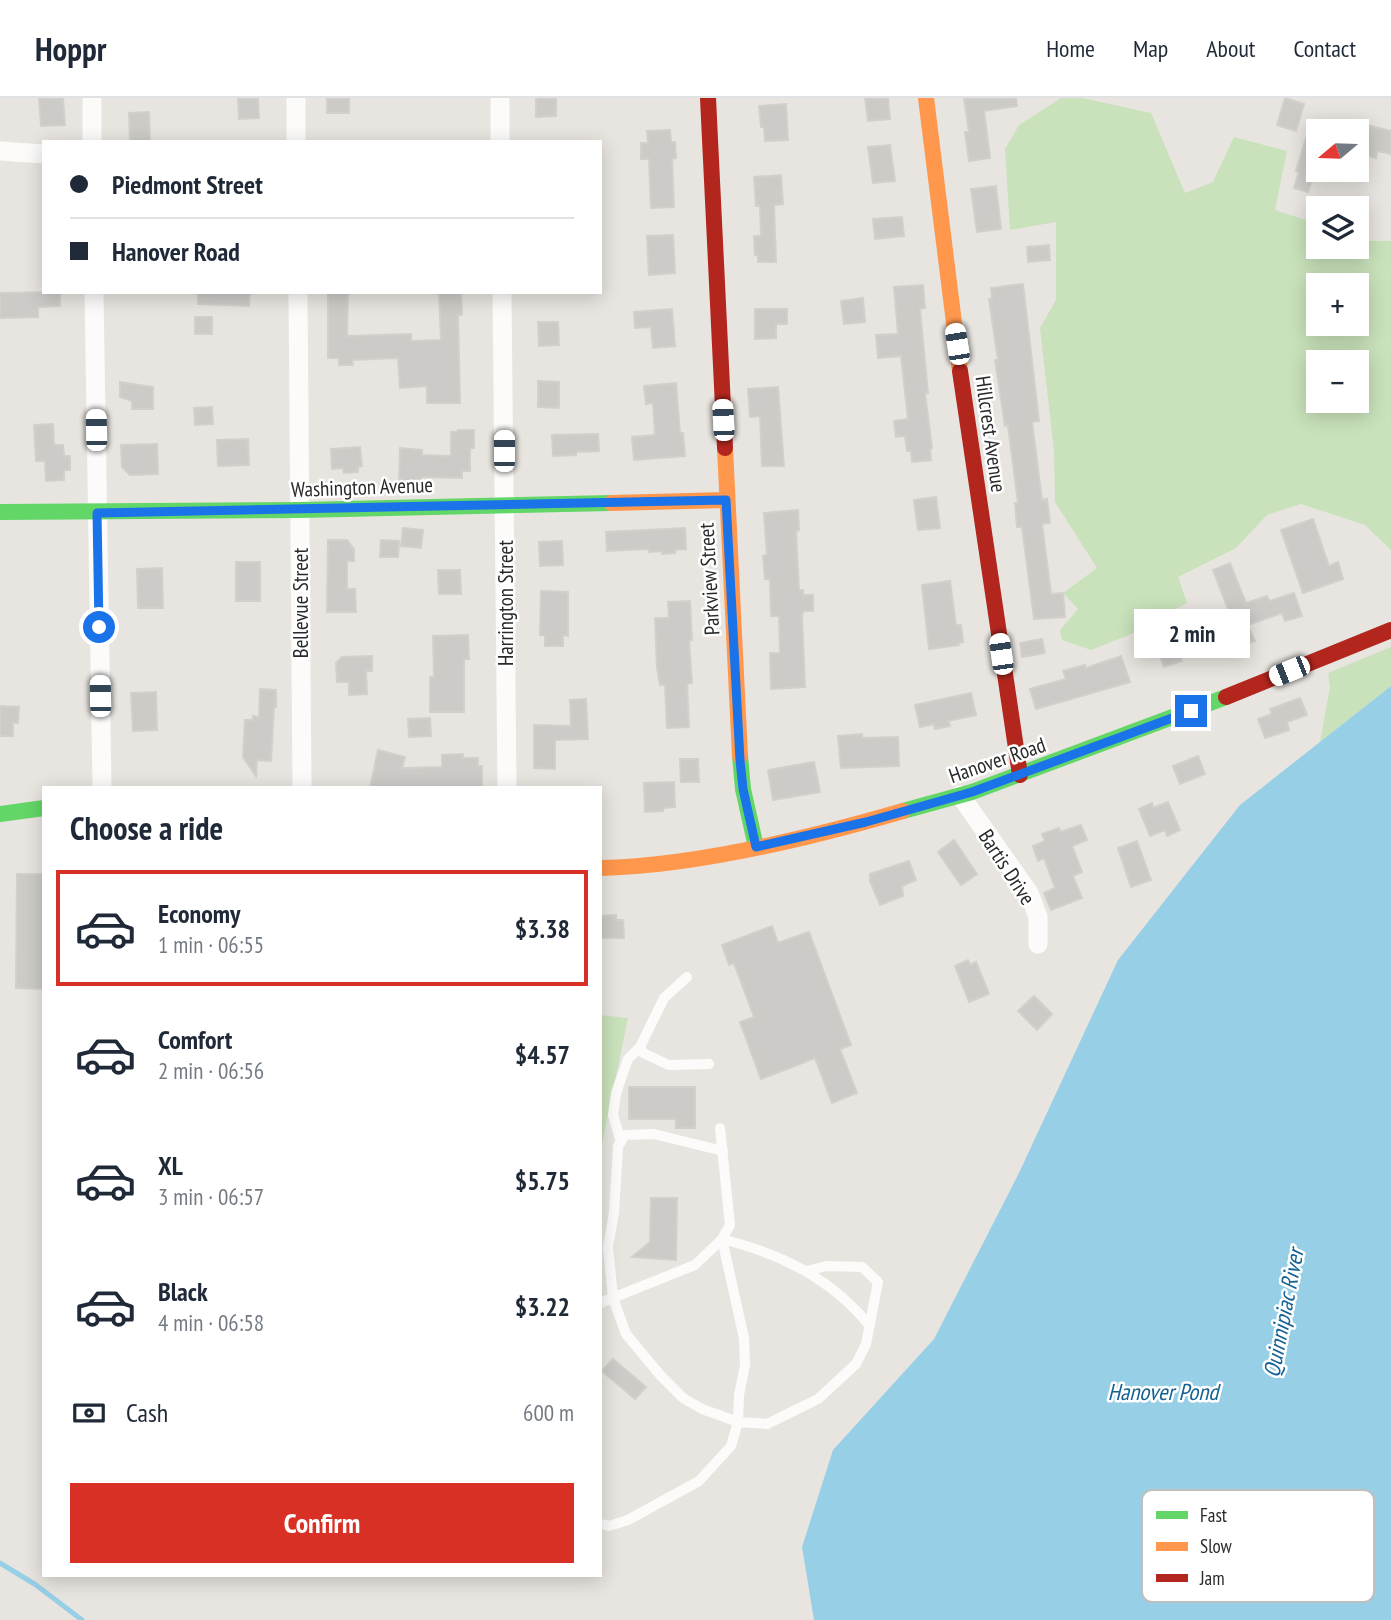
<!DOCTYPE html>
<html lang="en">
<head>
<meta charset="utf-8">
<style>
	:root { --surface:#fff; --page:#f2f2f3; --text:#1f2937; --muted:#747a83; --line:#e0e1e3; --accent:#d93025 }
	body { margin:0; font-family:"PT Sans Narrow",sans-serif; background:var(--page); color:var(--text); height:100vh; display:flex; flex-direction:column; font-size:26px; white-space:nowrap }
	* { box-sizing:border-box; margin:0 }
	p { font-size:23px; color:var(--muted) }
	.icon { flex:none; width:38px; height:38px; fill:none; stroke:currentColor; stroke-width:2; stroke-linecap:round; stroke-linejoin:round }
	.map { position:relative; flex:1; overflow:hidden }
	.drawer { position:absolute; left:42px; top:688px; width:560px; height:791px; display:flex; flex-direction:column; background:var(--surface); border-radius:0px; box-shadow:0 4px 18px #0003 }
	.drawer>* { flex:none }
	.banner { position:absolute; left:42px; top:42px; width:560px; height:154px; border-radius:0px; box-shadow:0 4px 18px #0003; display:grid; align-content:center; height:154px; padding:0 28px; background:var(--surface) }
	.needle { width:46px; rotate:251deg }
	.tools { position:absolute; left:1306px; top:21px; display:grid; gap:14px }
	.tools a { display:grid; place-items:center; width:63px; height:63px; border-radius:0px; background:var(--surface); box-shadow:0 4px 18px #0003; font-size:35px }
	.end { position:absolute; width:32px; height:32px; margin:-16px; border:9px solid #1a73e8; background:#fff; box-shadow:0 0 0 4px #fff }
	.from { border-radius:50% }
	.bubble { position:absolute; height:49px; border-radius:0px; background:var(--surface); box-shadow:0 4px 18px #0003; font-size:23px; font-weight:700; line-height:49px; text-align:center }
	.car { position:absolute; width:21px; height:42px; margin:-21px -10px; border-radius:9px; box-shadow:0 0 5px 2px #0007; background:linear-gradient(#fff 24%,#345 0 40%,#fff 0 76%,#345 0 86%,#fff 0) }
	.banner b { display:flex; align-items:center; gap:24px; height:66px; font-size:26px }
	.banner b+b { border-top:2px solid var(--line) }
	.banner i { width:18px; height:18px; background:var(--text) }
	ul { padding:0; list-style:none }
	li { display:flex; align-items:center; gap:21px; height:116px; margin:0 14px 10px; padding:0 14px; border:4px solid transparent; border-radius:0px }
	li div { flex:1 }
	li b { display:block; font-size:26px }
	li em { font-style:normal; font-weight:700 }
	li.selected { border-color:var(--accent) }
	li>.icon { width:63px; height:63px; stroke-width:1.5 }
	h2 { padding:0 28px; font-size:32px; line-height:84px }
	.pay { display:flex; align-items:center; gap:18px; height:77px; padding:0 28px; font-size:26px }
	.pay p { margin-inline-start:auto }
	.primary-button { display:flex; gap:14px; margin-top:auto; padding:14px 28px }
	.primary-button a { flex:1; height:80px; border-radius:0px; background:var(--accent); color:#fff; font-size:28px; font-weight:700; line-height:80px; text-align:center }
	header { display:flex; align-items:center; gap:42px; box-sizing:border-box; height:98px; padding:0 35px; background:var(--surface); border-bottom:2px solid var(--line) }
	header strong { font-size:33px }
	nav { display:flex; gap:38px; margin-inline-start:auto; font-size:24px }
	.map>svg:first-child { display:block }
</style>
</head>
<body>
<header>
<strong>Hoppr</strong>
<nav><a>Home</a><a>Map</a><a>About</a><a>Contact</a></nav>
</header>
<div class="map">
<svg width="1391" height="1522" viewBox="0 0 1391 1522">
	<rect width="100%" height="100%" fill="#e8e5e0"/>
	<!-- green -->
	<path fill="#c9e2bb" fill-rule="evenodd" d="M 1061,0 L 1082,0 L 1151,15 L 1185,95 L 1213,84 L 1234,39 L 1287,53 L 1275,112 L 1318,126 L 1318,149 L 1356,149 L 1356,139 L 1368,143 L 1391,143 L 1391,452 L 1365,427 L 1301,406 L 1267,417 L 1236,450 L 1178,479 L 1187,505 L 1129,537 L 1091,552 L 1062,542 L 1060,532 L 1078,511 L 1063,495 L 1097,470 L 1055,404 L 1054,353 L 1040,230 L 1056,202 L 1056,124 L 1010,132 L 1005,51 L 1019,27 ZM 1318,187 L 1356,187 L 1356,226 L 1318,226 ZM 1318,264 L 1356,264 L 1356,303 L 1318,303 Z
		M 1391,549 L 1391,588 L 1320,644 L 1330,589 L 1328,575 Z
		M 600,917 L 628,920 L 600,1056 Z"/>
	<!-- water -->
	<path fill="#97cfe6" d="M 1391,588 L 1391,1522 L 814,1522 L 802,1449 L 833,1352 L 934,1241 L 1019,1075 L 1118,862 L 1240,707 Z"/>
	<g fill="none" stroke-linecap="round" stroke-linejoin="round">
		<!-- stream -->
		<path stroke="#97cfe6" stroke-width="5" d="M 0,1465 L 36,1487 L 82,1522"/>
	</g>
	<!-- building -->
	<path fill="#cdcbc7" stroke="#d3d0cc" stroke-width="2" d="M 39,0 L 63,0 L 65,27 L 41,28 Z
		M 238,0 L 258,0 L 259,20 L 239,21 Z
		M 327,0 L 349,0 L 349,15 L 327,15 Z
		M 536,0 L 556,0 L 556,18 L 536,19 Z
		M 865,0 L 888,0 L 890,21 L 868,23 Z
		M 964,0 L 1016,0 L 1017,8 L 984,13 L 990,60 L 969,63 L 965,34 L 969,34 Z
		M 1285,0 L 1304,6 L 1296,33 L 1277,27 Z
		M 786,6 L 788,42 L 765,43 L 764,29 L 761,29 L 759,8 Z
		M 149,14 L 150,44 L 130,44 L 129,15 Z
		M 1367,27 L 1391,33 L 1391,56 L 1377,53 L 1376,60 L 1362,57 L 1364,51 L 1361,49 Z
		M 670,32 L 671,44 L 675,44 L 676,60 L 672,61 L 674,109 L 651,110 L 649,61 L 641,61 L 641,45 L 648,45 L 647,33 Z
		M 1306,40 L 1318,44 L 1318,62 L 1308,94 L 1294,90 L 1299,74 L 1296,73 Z
		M 890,47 L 895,83 L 873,85 L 868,49 Z
		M 781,77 L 783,106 L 774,107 L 776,164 L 758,164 L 758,157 L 755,157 L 754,138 L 761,138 L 760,108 L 756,108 L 754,79 Z
		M 996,88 L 1001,131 L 977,134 L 971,91 Z
		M 902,119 L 904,138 L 875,141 L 873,121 Z
		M 673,137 L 675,175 L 649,177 L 647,138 Z
		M 1049,147 L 1050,162 L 1028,164 L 1027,149 Z
		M 1023,186 L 1039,323 L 1032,324 L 1042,402 L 1047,401 L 1050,425 L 1042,426 L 1051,496 L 1063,495 L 1065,519 L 1034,521 L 1022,429 L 1017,429 L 1015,405 L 1018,405 L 1008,327 L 1005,328 L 995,262 L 998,262 L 989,201 L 992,201 L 991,190 Z
		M 923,187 L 925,210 L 920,211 L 928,295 L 925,295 L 932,350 L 930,351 L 931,362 L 912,364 L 911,353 L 907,353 L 905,338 L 896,339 L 894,323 L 908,321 L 901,258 L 878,260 L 876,237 L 898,236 L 894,189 Z
		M 60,194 L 60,208 L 38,209 L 38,219 L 0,220 L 0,195 Z
		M 198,194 L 250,194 L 249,208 L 198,206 Z
		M 328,194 L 348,194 L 347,238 L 411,236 L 411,243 L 441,242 L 439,194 L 461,194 L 462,217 L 458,217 L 460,305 L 427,305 L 427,288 L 400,290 L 398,260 L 352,262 L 353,267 L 339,267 L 339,260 L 328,260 Z
		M 863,200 L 865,224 L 844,226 L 841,203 Z
		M 672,211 L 675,248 L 653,250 L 651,229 L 635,230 L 634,214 Z
		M 755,211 L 787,211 L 787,226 L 776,226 L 776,240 L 755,241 Z
		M 195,219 L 212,219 L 212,236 L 195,236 Z
		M 538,224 L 558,224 L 559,247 L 539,248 Z
		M 538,283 L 559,284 L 559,310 L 538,309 Z
		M 120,284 L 153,289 L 153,311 L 132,311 L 132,303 L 120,299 Z
		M 676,285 L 680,335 L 683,335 L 685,358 L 634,362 L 632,339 L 655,337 L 653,305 L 646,306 L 644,288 Z
		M 778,289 L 784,368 L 762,368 L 760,318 L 750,319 L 748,291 Z
		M 212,309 L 213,326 L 195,327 L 194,310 Z
		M 53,326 L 54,347 L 63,347 L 64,358 L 70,358 L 70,372 L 64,372 L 64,382 L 46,383 L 45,363 L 36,363 L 34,327 Z
		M 458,332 L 474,332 L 474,350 L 470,350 L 470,373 L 462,373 L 462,380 L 421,379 L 421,389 L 399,388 L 400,350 L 422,352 L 422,357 L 451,358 L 451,334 L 458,334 Z
		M 598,336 L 599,353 L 576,354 L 576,357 L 553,358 L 552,337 Z
		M 248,341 L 249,367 L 218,368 L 217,342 Z
		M 157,346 L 158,376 L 130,377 L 122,369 L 121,347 Z
		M 360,349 L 362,368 L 358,369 L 358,374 L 344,375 L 343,370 L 332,371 L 331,351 Z
		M 936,399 L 940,430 L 918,432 L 914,402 Z
		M 798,412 L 799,432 L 796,433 L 799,492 L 803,492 L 803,497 L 813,497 L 813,513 L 804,513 L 802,517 L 805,589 L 771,591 L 770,555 L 780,555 L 779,518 L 771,518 L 770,481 L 765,481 L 763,458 L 767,457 L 764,415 Z
		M 1313,421 L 1329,468 L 1338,464 L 1343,481 L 1303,495 L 1281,432 Z
		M 403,430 L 423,432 L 421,450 L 401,448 Z
		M 685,430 L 686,451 L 675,452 L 675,455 L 662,456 L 662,453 L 649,454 L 649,451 L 607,453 L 606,434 Z
		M 328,442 L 347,442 L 354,451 L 354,463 L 347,463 L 347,491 L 355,491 L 356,514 L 327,514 Z
		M 381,442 L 399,443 L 398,459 L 380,459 Z
		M 562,443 L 563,467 L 540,468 L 539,444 Z
		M 236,464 L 260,464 L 260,503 L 236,503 Z
		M 1230,465 L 1246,505 L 1267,498 L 1269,503 L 1294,495 L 1302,518 L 1285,523 L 1282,515 L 1248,527 L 1255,543 L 1232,551 L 1221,523 L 1231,519 L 1213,472 Z
		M 162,470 L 163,510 L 138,510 L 137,471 Z
		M 438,472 L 460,472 L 461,496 L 439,496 Z
		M 950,483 L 956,527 L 961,527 L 963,544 L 958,545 L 959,547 L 929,551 L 922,487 Z
		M 541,493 L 568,494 L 568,538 L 563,537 L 563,548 L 545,548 L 545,537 L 540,537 Z
		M 690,503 L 692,542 L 689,543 L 692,585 L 687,586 L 689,629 L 667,630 L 665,587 L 660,587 L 657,570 L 655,520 L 669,520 L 668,504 Z
		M 468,537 L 469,561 L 464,561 L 464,614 L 430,614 L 430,579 L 434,579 L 433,538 Z
		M 1042,541 L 1045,555 L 1022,559 L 1020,545 Z
		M 1174,541 L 1182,563 L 1164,569 L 1156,548 Z
		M 372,558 L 372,573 L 366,573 L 367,596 L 349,597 L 349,584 L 337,584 L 336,565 L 342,559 Z
		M 1121,558 L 1130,584 L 1036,611 L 1030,591 L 1066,581 L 1063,573 L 1085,567 L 1086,570 Z
		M 260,591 L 276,592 L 276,609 L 274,609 L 271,663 L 257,662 L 256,678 L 243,659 L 245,622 L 253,622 L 253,618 L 259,619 Z
		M 156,594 L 157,632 L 133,633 L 131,595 Z
		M 971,595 L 976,617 L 948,623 L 950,628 L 935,631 L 934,626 L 920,629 L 915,607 Z
		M 1300,600 L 1307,617 L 1287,624 L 1289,632 L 1265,640 L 1258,621 L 1272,616 L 1270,611 Z
		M 586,601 L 588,641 L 555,642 L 555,671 L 534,670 L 534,627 L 571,628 L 570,602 Z
		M 0,608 L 19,609 L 18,625 L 13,625 L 13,638 L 0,638 Z
		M 430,620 L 431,638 L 409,639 L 408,621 Z
		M 862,636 L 862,640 L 898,639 L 899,668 L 841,670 L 838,638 Z
		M 378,652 L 405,659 L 402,670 L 442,669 L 442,657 L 463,656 L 463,660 L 478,660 L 478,668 L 482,668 L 482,690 L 370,690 Z
		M 1198,658 L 1205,676 L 1180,686 L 1173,668 Z
		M 680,661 L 698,661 L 699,684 L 681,684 Z
		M 814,664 L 820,694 L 773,702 L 768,672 Z
		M 674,684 L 675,709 L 663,710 L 663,713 L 645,714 L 644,685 Z
		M 1168,704 L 1180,732 L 1167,738 L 1165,732 L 1150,738 L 1139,711 L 1152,705 L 1153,710 Z
		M 1081,727 L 1087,742 L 1072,748 L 1082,774 L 1073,778 L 1082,800 L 1051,812 L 1044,795 L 1055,790 L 1044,760 L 1038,763 L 1033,748 L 1045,743 L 1042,736 L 1059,730 L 1060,734 Z
		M 954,742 L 977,776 L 961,787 L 938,754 Z
		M 1137,743 L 1151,782 L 1131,789 L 1118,750 Z
		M 909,763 L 916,782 L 902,788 L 903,798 L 880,807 L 870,783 L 870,776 Z
		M 17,776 L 44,776 L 44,891 L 16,890 Z
		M 616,817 L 616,822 L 623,822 L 624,840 L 600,840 L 601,818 Z
		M 772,828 L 778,845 L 809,834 L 851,947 L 840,951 L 857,995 L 832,1005 L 815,960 L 761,981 L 740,924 L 754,919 L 734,865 L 729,867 L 722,847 Z
		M 968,862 L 970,867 L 976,864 L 989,896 L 969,904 L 955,868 Z
		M 1034,898 L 1052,916 L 1037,932 L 1018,913 Z
		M 629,989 L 695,989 L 695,1030 L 676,1030 L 676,1021 L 629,1021 Z
		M 651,1100 L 677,1100 L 676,1162 L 632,1159 L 650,1144 Z
		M 613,1261 L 646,1289 L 635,1301 L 602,1273 Z"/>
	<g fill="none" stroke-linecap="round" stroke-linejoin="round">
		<!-- lane -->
		<path stroke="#fcfbfa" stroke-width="10" d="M 687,879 L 664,900 L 640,949 L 643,955 L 669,967 L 709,966
			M 621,1044 L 613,1017 L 616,995 L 628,961 L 640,949
			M 723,1053 L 654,1036 L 625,1037 L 618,1048 L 614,1115 L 608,1149 L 613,1200 L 626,1236 L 661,1278 L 683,1300 L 702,1311 L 738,1324 L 767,1326 L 818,1301 L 856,1266 L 866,1246 L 878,1184 L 862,1169 L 826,1168 L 807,1173
			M 600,1205 L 695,1167 L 722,1141 L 730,1127 L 720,1030
			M 600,1426 L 609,1428 L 628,1422 L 699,1383 L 731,1348 L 738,1324 L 739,1297 L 745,1267 L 744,1240 L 722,1141 C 781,1156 831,1180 870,1228"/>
		<!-- street -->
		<path stroke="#fcfbfa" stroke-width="19" d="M 92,0 L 92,44
			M 296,0 L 296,44
			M 500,0 L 500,44
			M 0,53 L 44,56
			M 94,194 L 102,690
			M 298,194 L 302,690
			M 502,194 L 507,690
			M 960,697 L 1029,795 L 1038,819 L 1038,846"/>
		<!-- fast -->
		<path stroke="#63d668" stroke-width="16" d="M 0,414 L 300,412 L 611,405
			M 740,658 L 743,691 L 756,749
			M 903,713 L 972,694 L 1226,599
			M 0,716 L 44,710"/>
		<!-- slow -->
		<path stroke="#ff974d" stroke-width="16" d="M 926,0 L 960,273
			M 725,350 L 740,658
			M 611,405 L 726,402
			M 600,770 C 697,768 810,740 903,713"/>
		<!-- jam -->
		<path stroke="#b3261e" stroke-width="16" d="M 708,0 L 725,350
			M 960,273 L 1020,677
			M 1226,599 L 1391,532"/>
	</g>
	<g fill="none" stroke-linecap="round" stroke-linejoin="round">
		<!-- route -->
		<path stroke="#1a73e8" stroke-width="9" d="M 99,529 L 97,415 L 726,402 L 740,662 L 743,691 L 756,749 L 866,724 L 972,694 L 1191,613"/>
	</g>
	<g text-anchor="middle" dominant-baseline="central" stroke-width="5" stroke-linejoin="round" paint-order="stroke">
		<!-- street labels -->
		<g font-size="21" fill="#2a2a2a" stroke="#fff">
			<text transform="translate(991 336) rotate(82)">Hillcrest Avenue</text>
			<text transform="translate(362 389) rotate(-2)">Washington Avenue</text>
			<text transform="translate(709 481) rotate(-93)">Parkview Street</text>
			<text transform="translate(300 505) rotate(-90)">Bellevue Street</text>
			<text transform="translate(505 505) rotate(-90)">Harrington Street</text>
			<text transform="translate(997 662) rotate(-19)">Hanover Road</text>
			<text transform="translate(1007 769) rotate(57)">Bartis Drive</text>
		</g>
		<!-- water labels -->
		<g font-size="23" font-style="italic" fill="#146294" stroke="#fff">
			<text transform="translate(1283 1215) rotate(-79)">Quinnipiac River</text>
			<text x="1163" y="1293">Hanover Pond</text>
		</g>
	</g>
	<!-- legend -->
	<rect x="1142" y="1392" width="232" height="112" rx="10" fill="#fff" stroke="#bfbfbf" stroke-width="2"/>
	<rect x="1156" y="1413" width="32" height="8" fill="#63d668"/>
	<rect x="1156" y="1444" width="32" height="9" fill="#ff974d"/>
	<rect x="1156" y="1476" width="32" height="8" fill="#b3261e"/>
	<g font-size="19" fill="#2a2a2a">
		<text x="1200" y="1424">Fast</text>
		<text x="1200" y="1455">Slow</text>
		<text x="1200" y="1487">Jam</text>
	</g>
</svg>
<div class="tools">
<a><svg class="needle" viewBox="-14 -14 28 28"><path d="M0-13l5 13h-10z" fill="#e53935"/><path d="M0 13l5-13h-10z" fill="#747a83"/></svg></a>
<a><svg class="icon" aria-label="layers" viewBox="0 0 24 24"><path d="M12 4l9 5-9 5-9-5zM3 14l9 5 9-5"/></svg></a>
<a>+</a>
<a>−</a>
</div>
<i class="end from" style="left:99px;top:529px"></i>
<i class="end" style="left:1191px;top:613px"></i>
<div class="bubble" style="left:1134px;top:511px;width:116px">2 min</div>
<i class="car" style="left:957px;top:246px;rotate:351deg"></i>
<i class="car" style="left:723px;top:322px;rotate:357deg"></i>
<i class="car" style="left:96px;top:332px;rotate:359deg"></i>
<i class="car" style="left:504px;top:353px;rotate:0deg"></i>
<i class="car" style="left:1001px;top:556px;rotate:352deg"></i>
<i class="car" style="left:1289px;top:573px;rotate:248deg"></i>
<i class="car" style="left:100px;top:598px;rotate:359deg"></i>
<div class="banner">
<b><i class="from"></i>Piedmont Street</b>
<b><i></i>Hanover Road</b>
</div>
<section class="drawer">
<h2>Choose a ride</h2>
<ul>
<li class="selected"><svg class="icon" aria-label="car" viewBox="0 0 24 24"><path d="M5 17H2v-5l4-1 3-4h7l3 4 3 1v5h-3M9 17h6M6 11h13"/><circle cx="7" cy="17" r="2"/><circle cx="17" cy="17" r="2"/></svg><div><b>Economy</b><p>1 min · 06:55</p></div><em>$3.38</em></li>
<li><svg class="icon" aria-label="car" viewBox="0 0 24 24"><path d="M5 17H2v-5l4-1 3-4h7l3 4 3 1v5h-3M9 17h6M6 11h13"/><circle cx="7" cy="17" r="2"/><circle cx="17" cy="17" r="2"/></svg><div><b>Comfort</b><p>2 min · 06:56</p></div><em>$4.57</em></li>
<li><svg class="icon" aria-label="car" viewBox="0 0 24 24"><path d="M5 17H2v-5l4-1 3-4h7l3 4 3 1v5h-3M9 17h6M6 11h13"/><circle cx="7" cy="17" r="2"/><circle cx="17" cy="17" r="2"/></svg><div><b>XL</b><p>3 min · 06:57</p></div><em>$5.75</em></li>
<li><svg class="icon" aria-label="car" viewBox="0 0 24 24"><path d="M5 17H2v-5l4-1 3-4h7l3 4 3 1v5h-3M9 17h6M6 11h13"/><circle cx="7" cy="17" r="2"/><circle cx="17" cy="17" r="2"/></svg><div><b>Black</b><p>4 min · 06:58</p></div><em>$3.22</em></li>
</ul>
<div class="pay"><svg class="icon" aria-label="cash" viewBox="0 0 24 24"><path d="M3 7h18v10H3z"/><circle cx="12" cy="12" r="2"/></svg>Cash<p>600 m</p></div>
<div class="primary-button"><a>Confirm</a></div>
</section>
</div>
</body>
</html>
